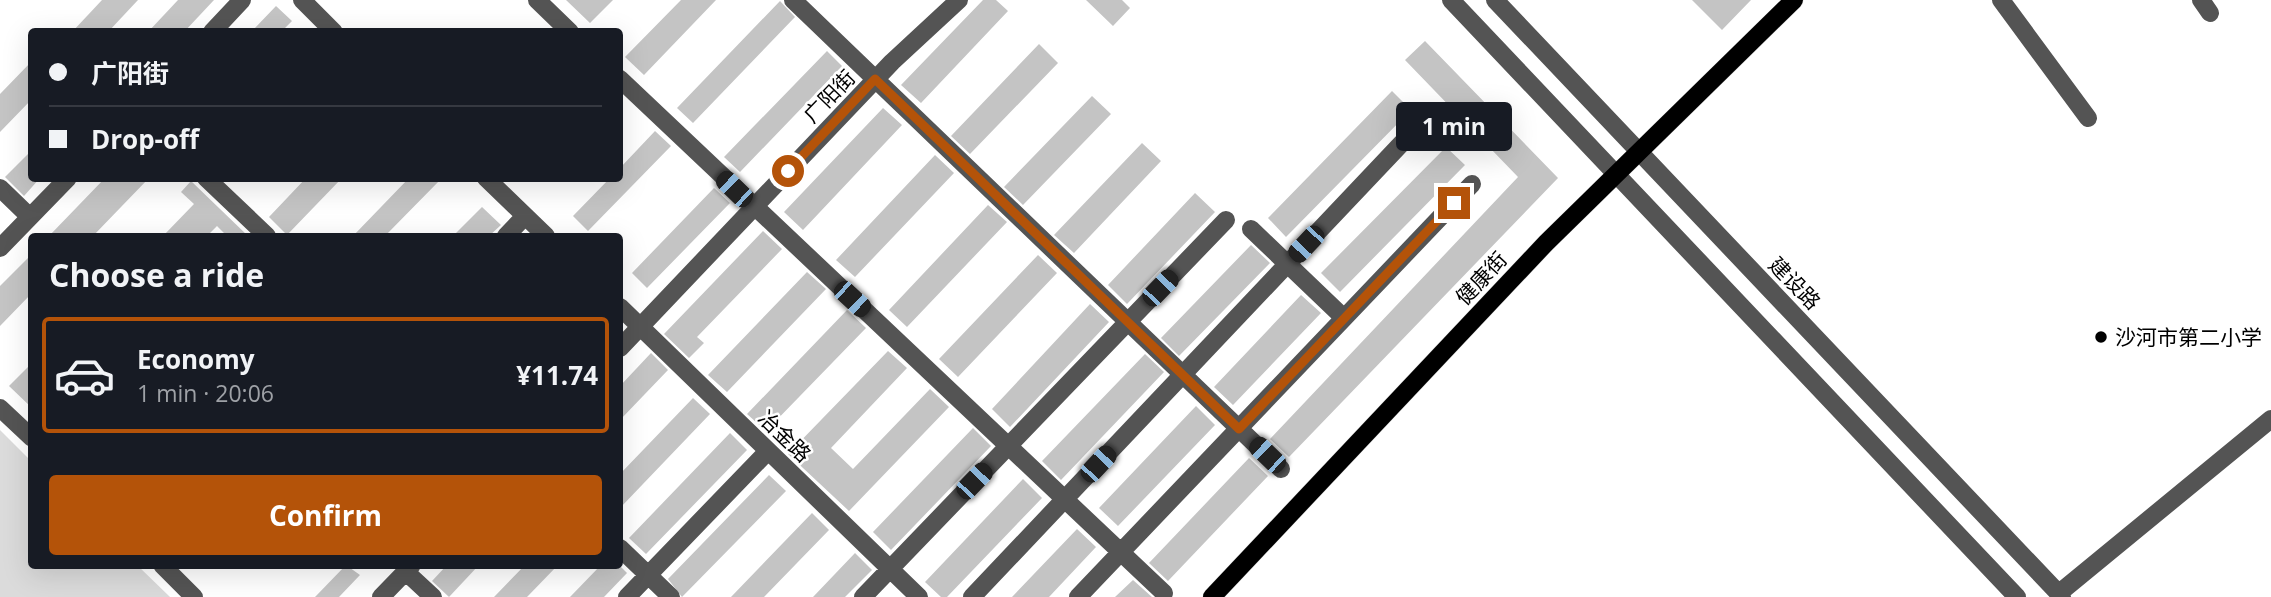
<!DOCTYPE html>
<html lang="en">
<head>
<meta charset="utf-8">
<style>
	:root { --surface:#171b24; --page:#242831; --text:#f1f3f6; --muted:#9ea1a6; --line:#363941; --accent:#b45309 }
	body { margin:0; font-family:"Open Sans","Noto Sans SC",sans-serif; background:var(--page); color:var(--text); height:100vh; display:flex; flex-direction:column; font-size:26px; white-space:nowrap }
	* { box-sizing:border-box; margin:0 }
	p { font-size:23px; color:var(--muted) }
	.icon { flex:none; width:38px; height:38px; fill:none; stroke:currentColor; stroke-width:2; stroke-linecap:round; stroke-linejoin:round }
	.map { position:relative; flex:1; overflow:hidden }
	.side { position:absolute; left:28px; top:233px; width:595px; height:336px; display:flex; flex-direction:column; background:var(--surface); border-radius:7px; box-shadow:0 7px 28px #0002 }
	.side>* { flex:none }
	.hud { position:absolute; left:28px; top:28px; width:595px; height:154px; border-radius:7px; box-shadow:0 7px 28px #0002; display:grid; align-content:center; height:154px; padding:0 21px; background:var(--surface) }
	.end { position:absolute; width:32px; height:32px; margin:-16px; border:9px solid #b45309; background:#fff; box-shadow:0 0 0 4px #fff }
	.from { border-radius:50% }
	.bubble { position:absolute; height:49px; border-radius:7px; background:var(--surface); box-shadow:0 7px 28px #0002; font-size:23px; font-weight:700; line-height:49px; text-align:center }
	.car { position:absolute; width:21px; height:42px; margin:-21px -10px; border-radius:9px; box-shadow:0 0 5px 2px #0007; background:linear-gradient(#222 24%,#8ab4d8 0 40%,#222 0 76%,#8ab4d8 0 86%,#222 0) }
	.hud b { display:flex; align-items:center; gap:24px; height:66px; font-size:26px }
	.hud b+b { border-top:2px solid var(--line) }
	.hud i { width:18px; height:18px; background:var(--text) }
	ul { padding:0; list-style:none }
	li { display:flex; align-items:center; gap:21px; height:116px; margin:0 14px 10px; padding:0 7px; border:4px solid transparent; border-radius:7px }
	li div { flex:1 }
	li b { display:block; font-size:26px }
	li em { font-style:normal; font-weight:700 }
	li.on { border-color:var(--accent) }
	li>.icon { width:63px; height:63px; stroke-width:1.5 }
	h2 { padding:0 21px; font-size:32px; line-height:84px }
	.action { display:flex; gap:14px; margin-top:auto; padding:14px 21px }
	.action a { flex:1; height:80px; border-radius:7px; background:var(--accent); color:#fff; font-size:28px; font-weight:700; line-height:80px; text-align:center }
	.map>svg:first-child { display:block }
</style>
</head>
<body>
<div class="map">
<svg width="2271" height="597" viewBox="0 0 2271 597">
	<rect width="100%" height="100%" fill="#fff"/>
	<!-- green -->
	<path fill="#dbdbdb" d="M 0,430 L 31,461 L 32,565 L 137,565 L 170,597 L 0,597 Z"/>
	<!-- building -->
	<path fill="#c4c4c4" d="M 102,0 L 138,0 L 108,32 L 72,32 Z
		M 178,0 L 214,0 L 184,32 L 148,32 Z
		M 566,0 L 613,0 L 590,23 Z
		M 681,0 L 716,0 L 644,75 L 625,57 Z
		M 983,0 L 996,0 L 1008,11 L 921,103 L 901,85 Z
		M 1086,0 L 1122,0 L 1130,8 L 1113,26 Z
		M 1692,0 L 1751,0 L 1722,30 Z
		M 780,1 L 795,17 L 693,123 L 677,108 Z
		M 276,6 L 292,21 L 281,32 L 251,32 Z
		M 1425,41 L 1558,178 L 1289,457 L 1270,439 L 1518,177 L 1405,60 Z
		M 1039,44 L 1058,63 L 970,154 L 951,136 Z
		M 827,51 L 842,66 L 740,172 L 724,157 Z
		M 32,61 L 32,99 L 0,132 L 0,94 Z
		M 1392,91 L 1411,110 L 1286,237 L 1268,218 Z
		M 1092,96 L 1111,114 L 1023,205 L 1004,187 Z
		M 883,108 L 902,125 L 803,230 L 784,212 Z
		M 655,131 L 671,146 L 588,231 L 573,216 L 610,178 L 620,178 L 620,168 Z
		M 1142,143 L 1161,161 L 1074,253 L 1054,235 Z
		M 1446,147 L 1465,165 L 1340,292 L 1321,273 Z
		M 32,150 L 32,178 L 40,178 L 24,196 L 5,177 Z
		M 935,155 L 954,173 L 855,277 L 836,260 Z
		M 105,178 L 149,178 L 93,236 L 49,236 Z
		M 306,178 L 342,178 L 287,235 L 269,217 Z
		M 409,178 L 442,178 L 385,236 L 353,236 Z
		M 191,181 L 248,236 L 227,236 L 217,226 L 207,236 L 163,236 L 194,204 L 181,192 Z
		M 714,188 L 730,203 L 647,288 L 632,273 Z
		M 1195,193 L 1215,212 L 1127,304 L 1108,285 Z
		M 988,205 L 1007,222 L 907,327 L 889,310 Z
		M 482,207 L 501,225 L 489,236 L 453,236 Z
		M 763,231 L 782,249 L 697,337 L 704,343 L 689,358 L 664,334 Z
		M 1251,245 L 1270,263 L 1179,356 L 1161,338 Z
		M 32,254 L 32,293 L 0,326 L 0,286 Z
		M 1038,255 L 1057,273 L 958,377 L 939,359 Z
		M 807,272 L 826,289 L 727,392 L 708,375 Z
		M 1301,295 L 1321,313 L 1233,405 L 1214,387 Z
		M 1090,304 L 1109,322 L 1010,427 L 992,409 Z
		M 847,310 L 866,328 L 766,431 L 747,414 Z
		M 888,351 L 907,368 L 831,448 L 853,469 L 930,389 L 949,407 L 849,511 L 788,454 Z
		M 651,353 L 668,370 L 620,420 L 620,386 Z
		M 1145,354 L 1164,372 L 1061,480 L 1042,461 Z
		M 32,363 L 32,408 L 9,386 Z
		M 693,398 L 710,414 L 620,508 L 620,474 Z
		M 1196,406 L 1215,425 L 1118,526 L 1099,508 Z
		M 973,428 L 991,446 L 891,550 L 873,532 Z
		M 730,433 L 747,450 L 646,554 L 629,538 Z
		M 1249,458 L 1268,476 L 1168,581 L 1149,563 Z
		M 769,475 L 786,491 L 682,597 L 668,579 Z
		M 1023,479 L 1042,498 L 947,597 L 941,597 L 925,582 Z
		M 812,513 L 829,530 L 764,597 L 731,597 Z
		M 1077,529 L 1096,547 L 1049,597 L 1012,597 Z
		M 855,553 L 872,570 L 845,597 L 813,597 Z
		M 346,565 L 360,575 L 339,597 L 315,597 Z
		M 447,565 L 479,565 L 449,597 L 432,581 Z
		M 525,565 L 558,565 L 527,597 L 494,597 Z
		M 601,565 L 619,565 L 627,573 L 604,597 L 570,597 Z
		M 1133,580 L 1152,597 L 1115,597 Z"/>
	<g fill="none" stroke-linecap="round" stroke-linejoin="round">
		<!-- major casing -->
		<g stroke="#dbdbdb" stroke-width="19">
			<path id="major" d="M 1212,597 L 1546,243 L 1794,0"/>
		</g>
		<!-- minor -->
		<path stroke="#545454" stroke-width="18" d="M 302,0 L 334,32
			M 537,0 L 570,32
			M 793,0 L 1281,469
			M 1451,0 L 2017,597
			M 1495,0 L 2062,597
			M 2001,0 L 2088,118
			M 2201,0 L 2210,13
			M 212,32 L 242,0
			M 620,79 L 1164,593
			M 206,178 L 267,236
			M 486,178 L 546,236
			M 0,188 L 30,217
			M 1251,229 L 1344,318
			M 506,236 L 525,216
			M 0,248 L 68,178
			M 620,307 L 919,597
			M 620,348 L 892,62 L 959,0
			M 0,408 L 32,438
			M 620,548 L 671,597
			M 162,565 L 194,597
			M 406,572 L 433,597
			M 2058,594 L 2271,419
			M 381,597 L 412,565
			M 627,597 L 768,451
			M 863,597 L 1226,220
			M 972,597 L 1419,125
			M 1078,597 L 1472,184"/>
		<!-- major -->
		<use href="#major" stroke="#000" stroke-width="18"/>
	</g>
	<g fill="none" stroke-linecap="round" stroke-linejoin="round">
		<!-- route -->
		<path stroke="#b45309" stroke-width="9" d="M 788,171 L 875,79 L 1239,429 L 1454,203"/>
	</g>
	<!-- markers -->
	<circle fill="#000" stroke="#fff" stroke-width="2.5" cx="2101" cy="337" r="7"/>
	<g text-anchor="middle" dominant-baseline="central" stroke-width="5" stroke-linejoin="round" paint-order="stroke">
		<!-- street labels -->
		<g font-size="21" fill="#000" stroke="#fff">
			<text transform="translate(829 96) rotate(-46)">广阳街</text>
			<text transform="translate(1481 278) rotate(-47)">健康街</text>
			<text transform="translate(1795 283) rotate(46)">建设路</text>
			<text transform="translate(785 436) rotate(44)">冶金路</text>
		</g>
		<!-- poi labels -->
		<g font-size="21" fill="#000" stroke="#fff" text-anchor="start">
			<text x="2115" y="337">沙河市第二小学</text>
		</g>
	</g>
</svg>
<i class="end from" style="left:788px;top:171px"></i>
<i class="end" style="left:1454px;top:203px"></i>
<div class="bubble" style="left:1396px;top:102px;width:116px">1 min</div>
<i class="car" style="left:734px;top:189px;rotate:314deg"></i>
<i class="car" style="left:1306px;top:244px;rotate:223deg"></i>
<i class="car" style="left:1160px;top:288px;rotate:44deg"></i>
<i class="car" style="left:852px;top:299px;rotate:133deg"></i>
<i class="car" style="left:1267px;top:455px;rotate:314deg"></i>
<i class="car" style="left:1098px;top:464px;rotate:43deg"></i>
<i class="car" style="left:974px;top:481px;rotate:44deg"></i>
<div class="hud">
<b><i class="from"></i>广阳街</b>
<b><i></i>Drop-off</b>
</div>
<section class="side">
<h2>Choose a ride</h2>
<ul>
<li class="on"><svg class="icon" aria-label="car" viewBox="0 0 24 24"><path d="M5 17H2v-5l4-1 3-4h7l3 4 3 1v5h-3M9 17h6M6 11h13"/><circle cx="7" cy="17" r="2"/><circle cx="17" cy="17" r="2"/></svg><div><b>Economy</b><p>1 min · 20:06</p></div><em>¥11.74</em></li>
</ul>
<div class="action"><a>Confirm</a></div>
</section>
</div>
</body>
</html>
